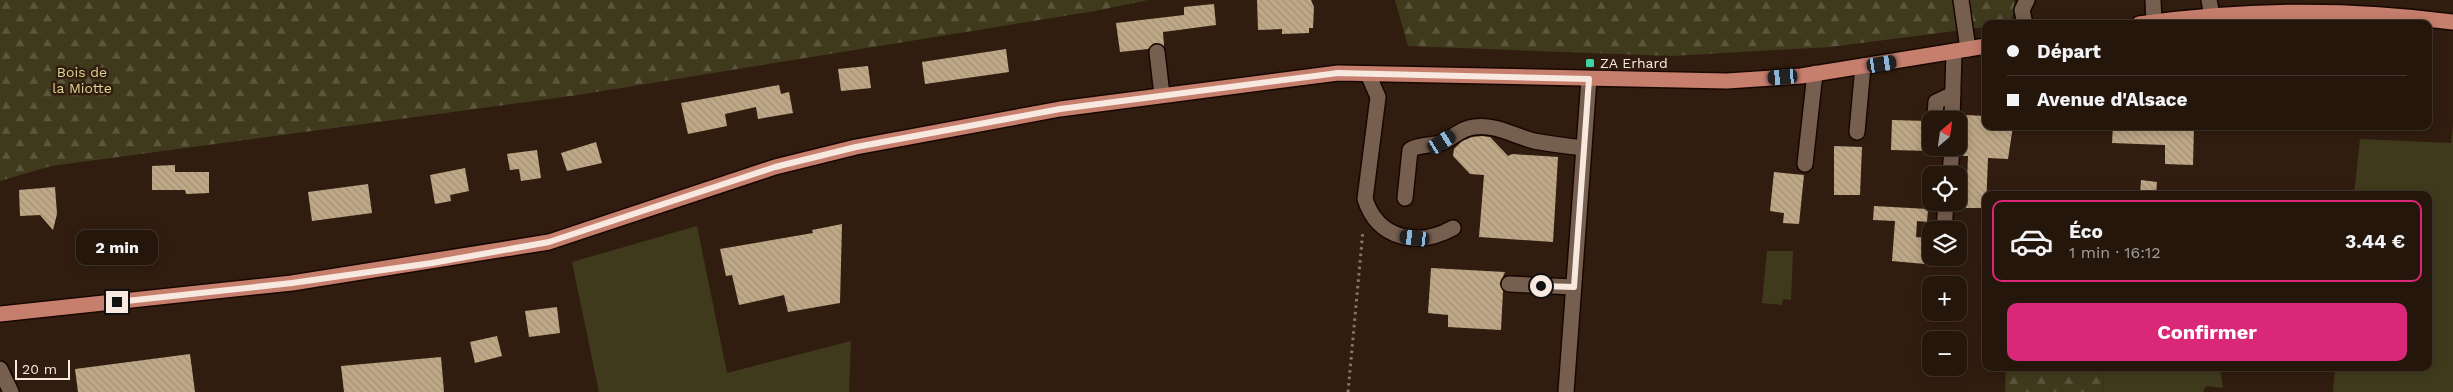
<!DOCTYPE html>
<html lang="fr">
<head>
<meta charset="utf-8">
<style>
	:root { --surface:#25160c; --page:#2d1f15; --text:#f1f3f6; --muted:#a39f9d; --line:#42352d; --accent:#db2777 }
	body { margin:0; font-family:"Work Sans",sans-serif; background:var(--page); color:var(--text); height:100vh; display:flex; flex-direction:column; font-size:19px; white-space:nowrap }
	* { box-sizing:border-box; margin:0 }
	p { font-size:16px; color:var(--muted) }
	.icon { flex:none; width:28px; height:28px; fill:none; stroke:currentColor; stroke-width:2; stroke-linecap:round; stroke-linejoin:round }
	.map { position:relative; flex:1; overflow:hidden }
	.details { position:absolute; left:1982px; top:191px; width:450px; height:180px; display:flex; flex-direction:column; background:var(--surface); border-radius:10px; box-shadow:0 2px 12px #0003,0 0 0 1px var(--line) }
	.details>* { flex:none }
	.guide { position:absolute; left:1982px; top:20px; width:450px; height:110px; border-radius:10px; box-shadow:0 2px 12px #0003,0 0 0 1px var(--line); display:grid; align-content:center; height:110px; padding:0 25px; background:var(--surface) }
	.needle { width:32px; rotate:29deg }
	.buttons { position:absolute; left:1922px; top:111px; display:grid; gap:10px }
	.buttons a { display:grid; place-items:center; width:45px; height:45px; border-radius:10px; background:var(--surface); box-shadow:0 2px 12px #0003,0 0 0 1px var(--line); font-size:25px }
	.scale { position:absolute; left:15px; bottom:12px; width:55px; box-sizing:border-box; padding-left:5px; border:2px solid #f7e8e0; border-top:0; font-size:14px; line-height:18px; white-space:nowrap; color:#f7e8e0; -webkit-text-stroke:4px #311d10; paint-order:stroke }
	.end { position:absolute; width:22px; height:22px; margin:-11px; border:6px solid #f7e8e0; background:#111; box-shadow:0 0 0 2px #111 }
	.from { border-radius:50% }
	.bubble { position:absolute; height:35px; border-radius:10px; background:var(--surface); box-shadow:0 2px 12px #0003,0 0 0 1px var(--line); font-size:16px; font-weight:700; line-height:35px; text-align:center }
	.car { position:absolute; width:15px; height:30px; margin:-15px -8px; border-radius:6px; box-shadow:0 0 4px 1px #0007; background:linear-gradient(#222 24%,#8ab4d8 0 40%,#222 0 76%,#8ab4d8 0 86%,#222 0) }
	.guide b { display:flex; align-items:center; gap:18px; height:48px; font-size:19px }
	.guide b+b { border-top:1px solid var(--line) }
	.guide i { width:12px; height:12px; background:var(--text) }
	ul { padding:9px 0 0; list-style:none }
	li { display:flex; align-items:center; gap:15px; height:82px; margin:0 10px 8px; padding:0 15px; border:2px solid var(--line); border-radius:10px }
	li div { flex:1 }
	li b { display:block; font-size:19px }
	li em { font-style:normal; font-weight:700 }
	li.selected { border-color:var(--accent) }
	li>.icon { width:45px; height:45px; stroke-width:1.5 }
	.primary-button { display:flex; gap:10px; margin-top:auto; padding:10px 25px }
	.primary-button a { flex:1; height:58px; border-radius:10px; background:var(--accent); color:#fff; font-size:20px; font-weight:700; line-height:58px; text-align:center }
	.map>svg:first-child { display:block }
</style>
</head>
<body>
<div class="map">
<svg width="2453" height="392" viewBox="0 0 2453 392">
	<defs>
		<pattern id="forest-firs" width="22" height="20" patternUnits="userSpaceOnUse" patternTransform="scale(1.25)"><rect width="22" height="20" fill="#403a1d"/><path d="M5 1l3.5 6h-7zM16 11l3.5 6h-7z" fill="#5c563e"/></pattern>
		<pattern id="building-back-hatch" width="6" height="6" patternUnits="userSpaceOnUse" patternTransform="scale(1.25)"><rect width="6" height="6" fill="#bfa887"/><path d="M-1 5l2 2M0 0l6 6M5-1l2 2" fill="none" stroke="#a29076"/></pattern>
	</defs>
	<rect width="100%" height="100%" fill="#311d10"/>
	<!-- green -->
	<path fill="#403a1d" d="M 2453,125 L 2453,392 L 2333,392 L 2335,368 L 2429,368 L 2429,195 L 2354,195 L 2360,139 L 2451,143 Z
		M 697,226 L 727,373 L 851,341 L 849,392 L 599,392 L 572,262 Z
		M 1767,251 L 1793,251 L 1791,300 L 1783,299 L 1782,305 L 1762,303 Z
		M 2104,368 L 2203,368 L 2207,370 L 2220,368 L 2223,388 L 2206,386 L 2203,392 L 2103,392 Z"/>
	<!-- forest -->
	<path fill="url(#forest-firs)" d="M 0,0 L 1148,0 L 1095,11 L 578,95 L 51,166 L 0,181 Z
		M 1395,0 L 2014,0 L 2015,10 L 2009,24 L 1986,24 L 1986,27 L 1830,47 L 1672,56 L 1408,46 Z
		M 2006,368 L 2104,368 L 2103,392 L 2005,392 Z"/>
	<!-- building -->
	<path fill="url(#building-back-hatch)" d="M 1257,0 L 1311,0 L 1314,7 L 1313,28 L 1309,28 L 1309,33 L 1282,34 L 1282,29 L 1258,30 Z
		M 1214,4 L 1216,25 L 1163,32 L 1164,46 L 1155,43 L 1148,49 L 1120,52 L 1116,23 L 1184,15 L 1184,7 Z
		M 1006,49 L 1009,72 L 925,84 L 922,62 Z
		M 868,66 L 871,88 L 841,91 L 838,69 Z
		M 779,85 L 781,94 L 789,92 L 793,113 L 758,119 L 756,107 L 725,114 L 727,126 L 688,134 L 681,103 Z
		M 1965,115 L 1986,116 L 1986,126 L 2013,126 L 2008,159 L 1988,158 L 1986,208 L 1966,208 L 1968,156 L 1963,156 Z
		M 1892,120 L 1928,121 L 1931,123 L 1931,151 L 1891,150 Z
		M 2113,126 L 2194,126 L 2193,165 L 2165,164 L 2165,145 L 2112,143 Z
		M 1482,136 L 1490,137 L 1508,156 L 1512,154 L 1558,157 L 1553,242 L 1479,237 L 1484,175 L 1470,174 L 1453,156 L 1454,149 L 1462,141 L 1472,137 Z
		M 596,142 L 602,163 L 567,171 L 561,153 Z
		M 1834,146 L 1862,147 L 1860,195 L 1834,195 Z
		M 537,150 L 541,178 L 521,181 L 519,169 L 510,170 L 507,154 Z
		M 175,165 L 175,172 L 209,172 L 209,193 L 186,194 L 185,190 L 152,190 L 152,166 Z
		M 465,168 L 469,191 L 450,195 L 451,201 L 435,204 L 430,175 Z
		M 1774,172 L 1804,175 L 1799,224 L 1783,223 L 1784,213 L 1770,211 Z
		M 2141,180 L 2157,182 L 2156,195 L 2140,195 Z
		M 368,184 L 372,213 L 312,221 L 308,192 Z
		M 55,187 L 57,214 L 53,230 L 40,215 L 20,216 L 19,190 Z
		M 1874,206 L 1928,209 L 1927,222 L 1917,221 L 1916,237 L 1927,238 L 1925,264 L 1892,261 L 1895,221 L 1873,220 Z
		M 842,224 L 840,303 L 788,312 L 784,295 L 739,305 L 732,275 L 726,276 L 720,249 L 813,233 L 812,230 Z
		M 1431,268 L 1505,272 L 1500,283 L 1503,291 L 1501,330 L 1448,327 L 1448,315 L 1428,313 Z
		M 557,307 L 560,333 L 529,337 L 525,311 Z
		M 497,336 L 502,356 L 475,363 L 470,342 Z
		M 190,354 L 195,392 L 78,392 L 75,369 Z
		M 441,357 L 444,392 L 344,392 L 341,366 Z"/>
	<g fill="none" stroke-linecap="round" stroke-linejoin="round">
		<!-- minor casing -->
		<g stroke="#180700" stroke-width="18">
			<path id="minor" d="M 1961,0 L 1968,49
				M 2153,0 L 2154,22
				M 2209,0 L 2212,15
				M 2025,24 L 2022,10 L 2027,0
				M 1157,52 L 1162,95
				M 1368,74 L 1378,97 L 1365,199 C 1378,240 1419,247 1453,228
				M 1935,115 L 1936,102 L 1953,94
				M 1952,120 L 1954,51
				M 1857,132 L 1863,66
				M 1805,164 L 1815,73
				M 1950,175 L 1952,148
				M 1405,198 L 1410,150 C 1419,144 1430,146 1440,143 C 1452,139 1461,128 1474,127 C 1496,124 1514,136 1534,141 C 1551,144 1567,146 1584,148
				M 1944,230 L 1946,202
				M 1509,284 L 1574,287
				M 0,369 L 11,392
				M 1566,392 L 1589,79"/>
		</g>
		<!-- major casing -->
		<g stroke="#180700" stroke-width="18">
			<path id="major" d="M 2139,24 C 2244,9 2348,8 2453,22
				M 0,314 L 292,283 L 549,242 L 775,167 L 856,147 L 1060,109 L 1338,73 L 1727,81 L 1801,76 L 1986,46"/>
		</g>
		<!-- path -->
		<path stroke="#88766b" stroke-width="3" stroke-dasharray="2.5 4" stroke-linecap="butt" d="M 1348,392 L 1363,230"/>
		<!-- minor -->
		<use href="#minor" stroke="#775f50" stroke-width="15"/>
		<!-- major -->
		<use href="#major" stroke="#c67e6d" stroke-width="15"/>
	</g>
	<g fill="none" stroke-linecap="round" stroke-linejoin="round">
		<!-- route -->
		<path stroke="#f7e8e0" stroke-width="6" d="M 117,302 L 292,283 L 432,263 L 549,242 L 775,167 L 856,147 L 1060,109 L 1338,73 L 1589,79 L 1574,287 L 1541,286"/>
	</g>
	<!-- markers -->
	<rect fill="#3dd4a3" stroke="#311d10" stroke-width="2" x="1585" y="58" width="10" height="10" rx="2.5"/>
	<g text-anchor="middle" dominant-baseline="central" stroke-width="5" stroke-linejoin="round" paint-order="stroke">
		<!-- poi labels -->
		<g font-size="14" fill="#f7e8e0" stroke="#311d10" text-anchor="start">
			<text x="1600" y="63">ZA Erhard</text>
		</g>
		<!-- park labels -->
		<g font-size="14" fill="#dfd394" stroke="#311d10">
			<text x="82" y="72">Bois de<tspan x="82" dy="16">la Miotte</tspan></text>
		</g>
	</g>
</svg>
<div class="buttons">
<a><svg class="needle" viewBox="-14 -14 28 28"><path d="M0-13l5 13h-10z" fill="#e53935"/><path d="M0 13l5-13h-10z" fill="#a39f9d"/></svg></a>
<a><svg class="icon" aria-label="locate" viewBox="0 0 24 24"><circle cx="12" cy="12" r="6"/><path d="M12 2v4M12 18v4M2 12h4M18 12h4"/></svg></a>
<a><svg class="icon" aria-label="layers" viewBox="0 0 24 24"><path d="M12 4l9 5-9 5-9-5zM3 14l9 5 9-5"/></svg></a>
<a>+</a>
<a>−</a>
</div>
<div class="scale">20 m</div>
<i class="end from" style="left:1541px;top:286px"></i>
<i class="end" style="left:117px;top:302px"></i>
<div class="bubble" style="left:76px;top:230px;width:82px">2 min</div>
<i class="car" style="left:1882px;top:64px;rotate:81deg"></i>
<i class="car" style="left:1783px;top:77px;rotate:265deg"></i>
<i class="car" style="left:1442px;top:142px;rotate:57deg"></i>
<i class="car" style="left:1415px;top:238px;rotate:277deg"></i>
<div class="guide">
<b><i class="from"></i>Départ</b>
<b><i></i>Avenue d'Alsace</b>
</div>
<section class="details">
<ul>
<li class="selected"><svg class="icon" aria-label="car" viewBox="0 0 24 24"><path d="M5 17H2v-5l4-1 3-4h7l3 4 3 1v5h-3M9 17h6M6 11h13"/><circle cx="7" cy="17" r="2"/><circle cx="17" cy="17" r="2"/></svg><div><b>Éco</b><p>1 min · 16:12</p></div><em>3.44 €</em></li>
</ul>
<div class="primary-button"><a>Confirmer</a></div>
</section>
</div>
</body>
</html>
